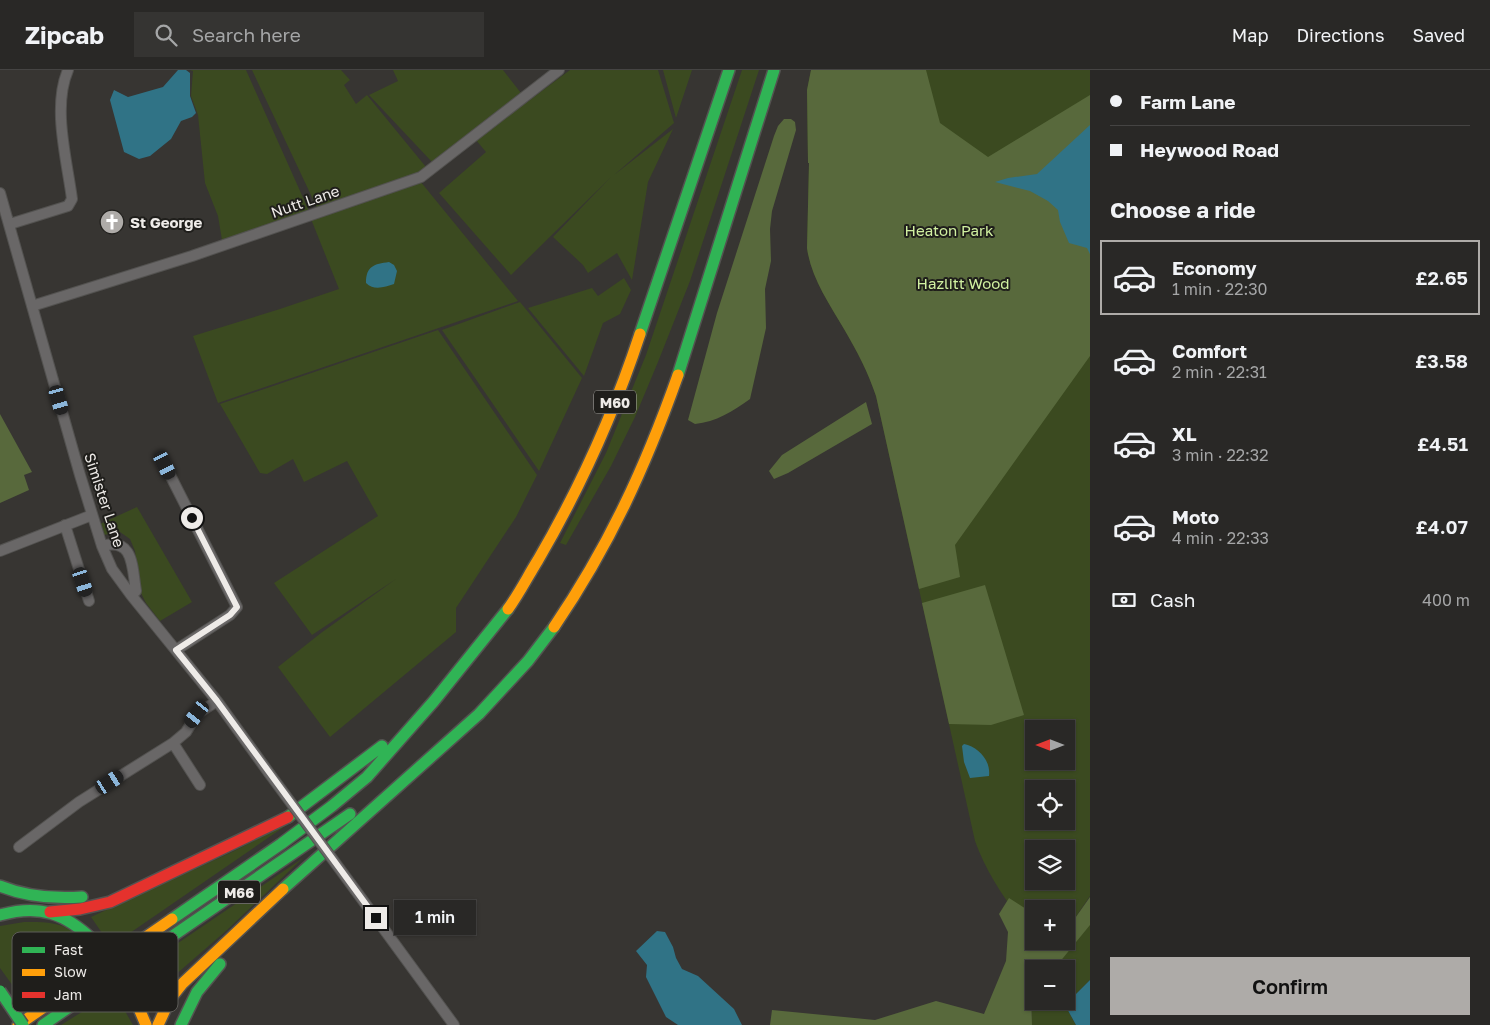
<!DOCTYPE html>
<html lang="en">
<head>
<meta charset="utf-8">
<style>
	:root { --surface:#292826; --page:#353432; --text:#f1f3f6; --muted:#a5a6a7; --line:#454443; --accent:#aeaba8 }
	body { margin:0; font-family:"Golos Text",sans-serif; background:var(--page); color:var(--text); height:100vh; display:flex; flex-direction:column; font-size:19px; white-space:nowrap }
	* { box-sizing:border-box; margin:0 }
	p { font-size:16px; color:var(--muted) }
	.icon { flex:none; width:28px; height:28px; fill:none; stroke:currentColor; stroke-width:2; stroke-linecap:round; stroke-linejoin:round }
	.map { position:relative; flex:1; overflow:hidden }
	.details { display:flex; flex-direction:column; background:var(--surface); width:400px }
	.details>* { flex:none }
	.hud { display:grid; align-content:center; height:110px; padding:0 20px; background:var(--surface) }
	.needle { width:32px; rotate:270deg }
	.buttons { position:absolute; left:1025px; top:650px; display:grid; gap:10px }
	.buttons a { display:grid; place-items:center; width:50px; height:50px; border-radius:0px; background:var(--surface); box-shadow:0 1px 4px #0004,0 0 0 1px var(--line); font-size:25px }
	.end { position:absolute; width:22px; height:22px; margin:-11px; border:6px solid #eeebe8; background:#111; box-shadow:0 0 0 2px #111 }
	.from { border-radius:50% }
	.bubble { position:absolute; height:35px; border-radius:0px; background:var(--surface); box-shadow:0 1px 4px #0004,0 0 0 1px var(--line); font-size:16px; font-weight:600; line-height:35px; text-align:center }
	.car { position:absolute; width:15px; height:30px; margin:-15px -8px; border-radius:6px; box-shadow:0 0 4px 1px #0007; background:linear-gradient(#222 24%,#8ab4d8 0 40%,#222 0 76%,#8ab4d8 0 86%,#222 0) }
	.hud b { display:flex; align-items:center; gap:18px; height:48px; font-size:19px }
	.hud b+b { border-top:1px solid var(--line) }
	.hud i { width:12px; height:12px; background:var(--text) }
	ul { padding:0; list-style:none }
	li { display:flex; align-items:center; gap:15px; height:75px; margin:0 10px 8px; padding:0 10px; border:2px solid transparent; border-radius:0px }
	li div { flex:1 }
	li b { display:block; font-size:19px }
	li em { font-style:normal; font-weight:600 }
	li.on { border-color:var(--accent) }
	li>.icon { width:45px; height:45px; stroke-width:1.5 }
	h2 { padding:0 20px; font-size:22px; line-height:60px }
	.pay { display:flex; align-items:center; gap:12px; height:55px; padding:0 20px; font-size:19px }
	.pay p { margin-inline-start:auto }
	.button { display:flex; gap:10px; margin-top:auto; padding:10px 20px }
	.button a { flex:1; height:58px; border-radius:0px; background:var(--accent); color:#111; font-size:20px; font-weight:600; line-height:58px; text-align:center }
	header { display:flex; align-items:center; gap:30px; box-sizing:border-box; height:70px; padding:0 25px; background:var(--surface); border-bottom:1px solid var(--line) }
	header strong { font-size:24px }
	nav { display:flex; gap:28px; margin-inline-start:auto; font-size:18px }
	.search { width:350px; height:45px; background:var(--page); display:flex; align-items:center; gap:12px; box-sizing:border-box; padding:0 18px; border-radius:0px; color:var(--muted); font-size:19px }
	main { display:flex; flex:1; min-height:0 }
	.map>svg:first-child { display:block }
</style>
</head>
<body>
<header>
<strong>Zipcab</strong>
<div class="search"><svg class="icon" aria-label="search" viewBox="0 0 24 24"><circle cx="10" cy="10" r="6"/><path d="M15 15l6 6"/></svg>Search here</div>
<nav><a>Map</a><a>Directions</a><a>Saved</a></nav>
</header>
<main>
<div class="map">
<svg width="1090" height="955" viewBox="0 0 1090 955">
	<rect width="100%" height="100%" fill="#373532"/>
	<!-- green -->
	<path fill="#3b4a20" fill-rule="evenodd" d="M 190,0 L 246,0 L 309,141 L 222,170 L 218,146 L 205,113 L 198,45 L 191,26 L 193,1 Z
		M 252,0 L 341,0 L 350,10 L 344,15 L 356,34 L 367,25 L 426,97 L 410,107 L 318,140 Z
		M 393,0 L 503,0 L 521,23 L 432,92 L 369,25 L 398,11 Z
		M 570,0 L 658,0 L 674,53 L 614,105 L 673,59 L 648,112 L 632,210 L 617,183 L 588,203 L 583,195 L 553,167 L 611,107 L 511,205 L 439,123 L 486,82 L 476,70 Z
		M 663,0 L 692,0 L 676,48 Z
		M 742,0 L 759,0 L 690,211 L 658,292 L 635,347 L 611,396 L 566,475 L 560,473 L 606,383 L 646,285 Z
		M 811,0 L 1090,0 L 1090,826 L 1066,861 L 1066,839 L 1034,839 L 1034,868 C 1011,838 988,807 975,771 L 876,326 C 868,302 857,281 844,259 C 829,233 811,208 807,178 L 809,93 L 808,93 L 807,20 ZM 1034,659 L 1066,659 L 1066,691 L 1034,691 ZM 1034,719 L 1066,719 L 1066,751 L 1034,751 ZM 1034,779 L 1066,779 L 1066,811 L 1034,811 Z
		M 420,111 L 518,231 L 218,333 L 193,266 L 280,239 L 339,219 L 311,149 Z
		M 624,208 L 631,220 L 620,244 L 603,253 L 584,306 L 528,238 L 592,218 L 598,226 Z
		M 520,232 L 582,308 L 539,401 L 442,260 Z
		M 438,260 L 537,405 L 516,447 L 456,538 L 456,562 L 330,667 L 278,597 L 321,563 L 396,509 L 312,565 L 274,513 L 378,446 L 347,391 L 304,412 L 293,389 L 267,404 L 260,403 L 220,334 Z
		M 137,437 L 192,532 L 160,551 L 146,533 L 140,521 L 135,481 L 130,469 L 120,462 L 104,465 L 100,454 Z
		M 294,750 L 111,876 L 91,847 L 234,781 Z
		M 303,788 L 227,860 L 174,906 L 155,933 L 150,933 L 131,905 Z
		M 24,852 C 40,852 61,851 74,863 C 81,870 87,881 93,890 L 26,934 L 0,898 L 0,856 Z
		M 1090,854 L 1090,910 L 1065,935 L 1076,955 L 1032,955 L 1031,920 L 1034,918 L 1034,931 L 1066,931 L 1066,899 L 1053,899 Z
		M 114,922 L 133,955 L 61,955 Z"/>
	<!-- forest -->
	<path fill="#58693c" d="M 811,0 L 926,0 L 940,53 L 988,87 L 1090,25 L 1090,286 L 955,475 L 960,507 L 919,519 L 876,326 C 868,302 857,281 844,259 C 829,233 811,208 807,178 L 809,93 L 808,93 L 807,20 Z
		M 784,49 L 791,49 L 795,52 L 796,60 L 772,141 L 770,159 L 771,191 L 765,219 L 766,258 L 750,329 C 733,341 716,352 695,354 L 688,350 L 717,243 L 774,66 L 778,56 Z
		M 866,332 L 872,354 L 788,403 L 774,409 L 769,401 L 782,385 Z
		M 0,344 L 32,402 L 24,405 L 29,420 L 0,433 Z
		M 985,515 L 1024,645 L 991,655 L 949,654 L 922,533 Z
		M 1090,827 L 1090,855 L 1054,899 L 1034,899 L 1034,918 L 1031,921 L 1032,955 L 770,955 L 772,940 L 875,950 L 936,931 L 984,944 L 1006,891 L 1008,862 L 999,844 L 1009,828 L 1034,844 L 1034,871 L 1051,871 L 1050,880 L 1059,871 L 1066,871 L 1066,861 Z"/>
	<!-- water -->
	<path fill="#307386" d="M 178,0 L 186,0 L 190,3 L 190,26 L 196,43 L 192,47 L 181,51 L 171,69 L 150,86 L 139,89 L 124,82 L 110,30 L 114,20 L 128,27 L 163,17 Z
		M 1090,55 L 1090,184 L 1087,178 L 1069,173 L 1060,152 L 1058,140 L 1048,131 L 1030,121 L 995,112 L 1008,108 L 1037,104 Z
		M 389,192 L 394,195 L 397,201 L 394,214 C 385,217 374,221 366,213 C 366,196 374,194 389,192 Z
		M 964,674 C 978,677 991,690 989,706 L 970,708 L 964,692 L 962,676 Z
		M 657,861 L 665,862 L 673,877 L 676,888 L 682,899 L 698,906 L 734,939 L 742,955 L 678,955 L 666,947 L 646,907 L 647,895 L 636,881 Z
		M 1090,910 L 1090,955 L 1076,955 L 1065,935 Z"/>
	<g fill="none" stroke-linecap="round" stroke-linejoin="round">
		<!-- street casing -->
		<g stroke="#535250" stroke-width="12">
			<path id="street" d="M 0,123 L 80,405 L 102,476 L 112,499 L 131,525 L 217,631 L 269,703
				M 10,154 L 68,136 L 72,129 C 67,90 52,37 68,0
				M 32,236 L 192,186 L 421,107 L 559,0
				M 165,395 L 237,537 L 230,545 L 176,580
				M 65,455 L 89,531
				M 102,476 C 134,467 132,497 136,521 L 131,525
				M 0,481 L 92,445
				M 173,673 L 200,715
				M 19,777 L 79,732 L 173,673 L 186,662 L 197,644 L 217,631
				M 356,821 L 454,955"/>
		</g>
		<!-- fast casing -->
		<g stroke="#535250" stroke-width="14">
			<path id="fast" d="M 640,264 L 729,0
				M 678,305 L 774,0
				M 288,747 L 382,676
				M 0,816 C 27,827 53,829 82,827
				M 283,819 L 479,644 L 528,591 L 554,557
				M 0,845 C 40,834 65,843 94,871
				M 172,849 L 281,774 L 332,736 L 367,707 L 434,631 L 508,539
				M 43,955 L 350,744
				M 181,955 L 197,922 L 220,894"/>
		</g>
		<!-- slow casing -->
		<g stroke="#535250" stroke-width="14">
			<path id="slow" d="M 508,539 C 519,524 528,506 538,490 C 580,418 614,343 640,264
				M 554,557 C 609,476 645,398 678,305
				M 135,929 L 146,955
				M 18,955 L 172,849
				M 158,955 L 170,929 L 182,914 L 283,819"/>
		</g>
		<!-- jam casing -->
		<g stroke="#535250" stroke-width="14">
			<path id="jam" d="M 50,842 L 80,839 L 110,832 L 288,747"/>
		</g>
		<!-- street -->
		<use href="#street" stroke="#696767" stroke-width="10"/>
		<!-- fast -->
		<use href="#fast" stroke="#30b455" stroke-width="11"/>
		<!-- slow -->
		<use href="#slow" stroke="#ff9f0a" stroke-width="11"/>
		<!-- jam -->
		<use href="#jam" stroke="#e5322d" stroke-width="11"/>
		<!-- street-bridge casing -->
		<g stroke="#535250" stroke-width="12" stroke-linecap="butt">
			<path id="street-bridge" d="M 269,703 L 356,821"/>
		</g>
		<!-- fast-bridge casing -->
		<g stroke="#535250" stroke-width="14" stroke-linecap="butt">
			<path id="fast-bridge" d="M 94,871 L 135,929
				M 0,921 L 23,955"/>
		</g>
		<!-- street-bridge -->
		<use href="#street-bridge" stroke="#696767" stroke-width="10"/>
		<!-- fast-bridge -->
		<use href="#fast-bridge" stroke="#30b455" stroke-width="11"/>
	</g>
	<g fill="none" stroke-linecap="round" stroke-linejoin="round">
		<!-- route -->
		<path stroke="#eeebe8" stroke-width="6" d="M 192,448 L 237,537 L 230,545 L 176,580 L 217,631 L 376,848"/>
	</g>
	<!-- icons -->
	<defs>
		<g id="church-disc" transform="scale(1.25)"><circle r="9.5" fill="#aeaba8" stroke="#1f1e1b"/><path d="M-1.2-6h2.4v3.5h3.3v2.4h-3.3V6h-2.4V-.1h-3.3v-2.4h3.3Z" fill="#fff"/></g>
	</defs>
	<g fill-rule="evenodd">
		<use href="#church-disc" x="112" y="152"/>
	</g>
	<g text-anchor="middle" dominant-baseline="central" stroke-width="4" stroke-linejoin="round" paint-order="stroke">
		<!-- shield labels -->
		<g fill="#1f1e1b" stroke="#b0aeaa" stroke-width="1">
			<rect x="594" y="320.5" width="42" height="23" rx="4"/>
			<rect x="218" y="810.5" width="42" height="23" rx="4"/>
		</g>
		<g font-size="14" font-weight="bold" fill="#eeebe8">
			<text x="615" y="332">M60</text>
			<text x="239" y="822">M66</text>
		</g>
		<!-- street labels -->
		<g font-size="15" fill="#eeebe8" stroke="#1f1e1b">
			<text transform="translate(305 131) rotate(-19)">Nutt Lane</text>
			<text transform="translate(105 430) rotate(72)">Simister Lane</text>
		</g>
		<!-- poi labels -->
		<g font-size="15" font-weight="bold" fill="#eeebe8" stroke="#1f1e1b" text-anchor="start">
			<text x="130" y="152">St George</text>
		</g>
		<!-- park labels -->
		<g font-size="15" fill="#d1f1a1" stroke="#1f1e1b">
			<text x="949" y="160">Heaton Park</text>
			<text x="963" y="213">Hazlitt Wood</text>
		</g>
	</g>
	<!-- legend -->
	<rect x="12" y="862" width="166" height="80" rx="8" fill="#1f1e1b" stroke="#5d5c58" stroke-width="1"/>
	<rect x="22" y="877" width="23" height="6" fill="#30b455"/>
	<rect x="22" y="899" width="23" height="7" fill="#ff9f0a"/>
	<rect x="22" y="922" width="23" height="6" fill="#e5322d"/>
	<g font-size="14" fill="#eeebe8">
		<text x="54" y="885">Fast</text>
		<text x="54" y="907">Slow</text>
		<text x="54" y="930">Jam</text>
	</g>
</svg>
<div class="buttons">
<a><svg class="needle" viewBox="-14 -14 28 28"><path d="M0-13l5 13h-10z" fill="#e53935"/><path d="M0 13l5-13h-10z" fill="#a5a6a7"/></svg></a>
<a><svg class="icon" aria-label="locate" viewBox="0 0 24 24"><circle cx="12" cy="12" r="6"/><path d="M12 2v4M12 18v4M2 12h4M18 12h4"/></svg></a>
<a><svg class="icon" aria-label="layers" viewBox="0 0 24 24"><path d="M12 4l9 5-9 5-9-5zM3 14l9 5 9-5"/></svg></a>
<a>+</a>
<a>−</a>
</div>
<i class="end from" style="left:192px;top:448px"></i>
<i class="end" style="left:376px;top:848px"></i>
<div class="bubble" style="left:394px;top:830px;width:82px">1 min</div>
<i class="car" style="left:59px;top:330px;rotate:164deg"></i>
<i class="car" style="left:165px;top:395px;rotate:154deg"></i>
<i class="car" style="left:83px;top:512px;rotate:162deg"></i>
<i class="car" style="left:197px;top:644px;rotate:217deg"></i>
<i class="car" style="left:110px;top:712px;rotate:58deg"></i>
</div>
<section class="details">
<div class="hud">
<b><i class="from"></i>Farm Lane</b>
<b><i></i>Heywood Road</b>
</div>
<h2>Choose a ride</h2>
<ul>
<li class="on"><svg class="icon" aria-label="car" viewBox="0 0 24 24"><path d="M5 17H2v-5l4-1 3-4h7l3 4 3 1v5h-3M9 17h6M6 11h13"/><circle cx="7" cy="17" r="2"/><circle cx="17" cy="17" r="2"/></svg><div><b>Economy</b><p>1 min · 22:30</p></div><em>£2.65</em></li>
<li><svg class="icon" aria-label="car" viewBox="0 0 24 24"><path d="M5 17H2v-5l4-1 3-4h7l3 4 3 1v5h-3M9 17h6M6 11h13"/><circle cx="7" cy="17" r="2"/><circle cx="17" cy="17" r="2"/></svg><div><b>Comfort</b><p>2 min · 22:31</p></div><em>£3.58</em></li>
<li><svg class="icon" aria-label="car" viewBox="0 0 24 24"><path d="M5 17H2v-5l4-1 3-4h7l3 4 3 1v5h-3M9 17h6M6 11h13"/><circle cx="7" cy="17" r="2"/><circle cx="17" cy="17" r="2"/></svg><div><b>XL</b><p>3 min · 22:32</p></div><em>£4.51</em></li>
<li><svg class="icon" aria-label="car" viewBox="0 0 24 24"><path d="M5 17H2v-5l4-1 3-4h7l3 4 3 1v5h-3M9 17h6M6 11h13"/><circle cx="7" cy="17" r="2"/><circle cx="17" cy="17" r="2"/></svg><div><b>Moto</b><p>4 min · 22:33</p></div><em>£4.07</em></li>
</ul>
<div class="pay"><svg class="icon" aria-label="cash" viewBox="0 0 24 24"><path d="M3 7h18v10H3z"/><circle cx="12" cy="12" r="2"/></svg>Cash<p>400 m</p></div>
<div class="button"><a>Confirm</a></div>
</section>
</main>
</body>
</html>
